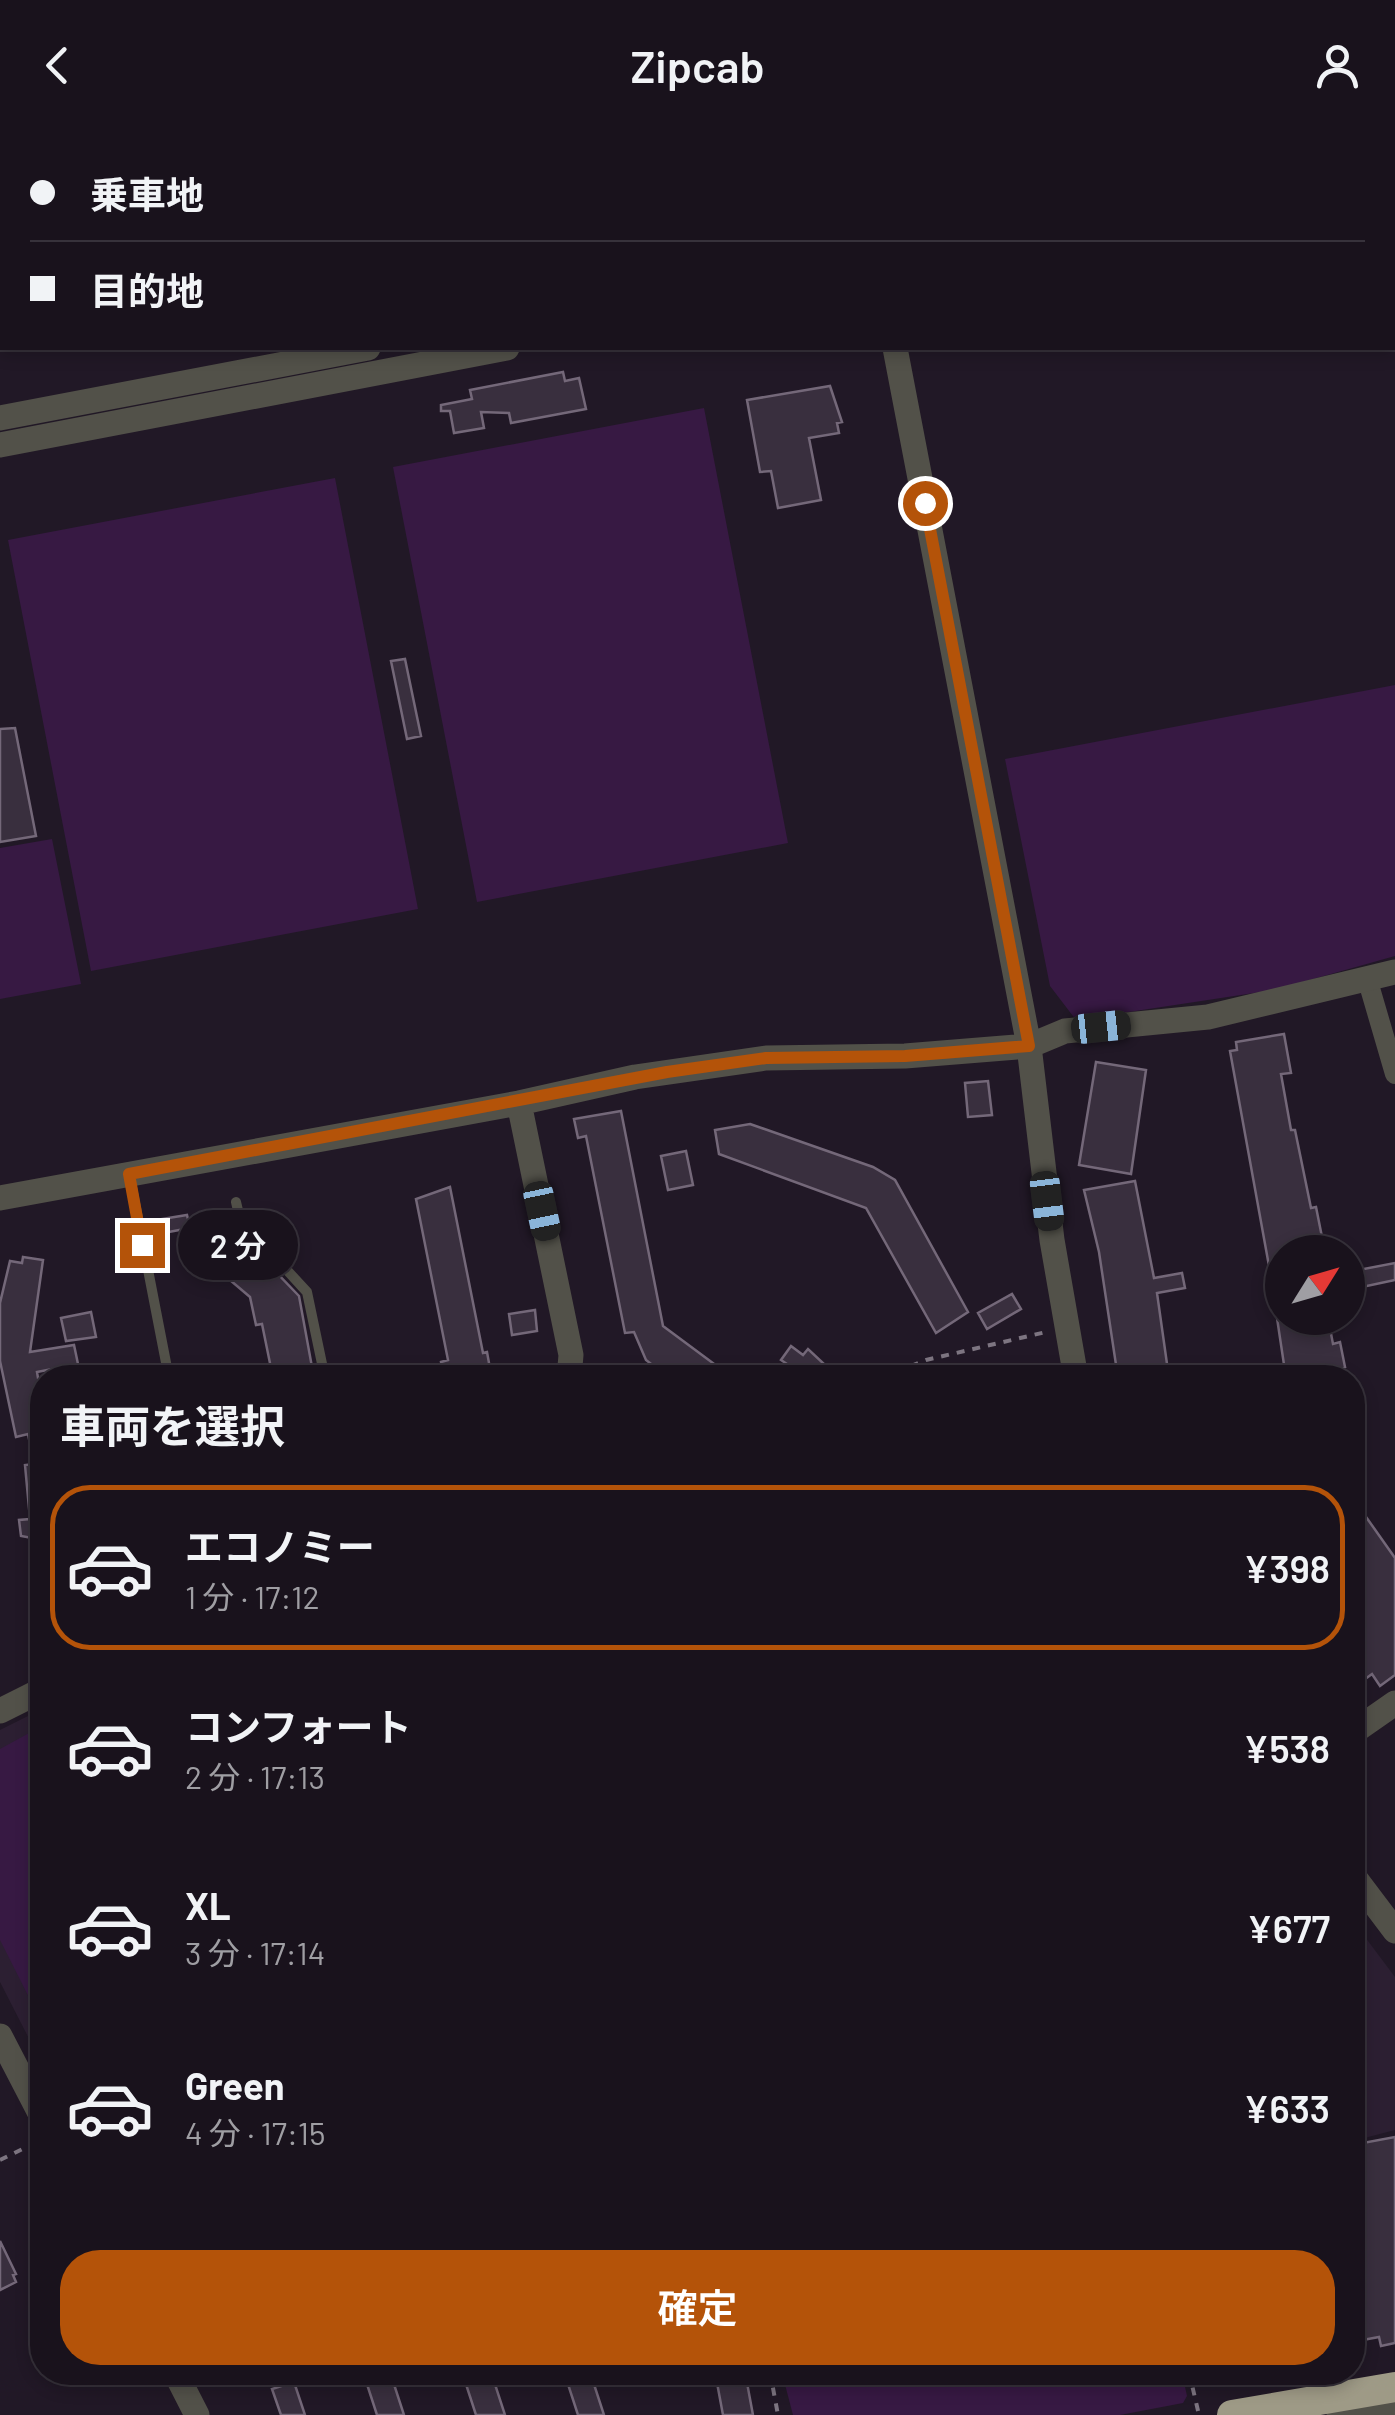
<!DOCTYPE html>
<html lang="ja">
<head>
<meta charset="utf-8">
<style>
	:root { --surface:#19121c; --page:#221b25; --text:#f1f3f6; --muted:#9f9ea3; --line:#37323b; --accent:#b45309 }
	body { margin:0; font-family:Barlow,"Noto Sans JP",sans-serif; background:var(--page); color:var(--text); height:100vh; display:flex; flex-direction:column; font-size:38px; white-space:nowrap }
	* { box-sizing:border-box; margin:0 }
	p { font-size:32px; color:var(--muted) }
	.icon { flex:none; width:55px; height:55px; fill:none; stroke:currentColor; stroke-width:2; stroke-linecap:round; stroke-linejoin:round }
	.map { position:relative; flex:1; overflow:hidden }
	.sheet { position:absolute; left:30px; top:1235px; width:1335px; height:1020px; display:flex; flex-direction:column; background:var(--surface); border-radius:40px; box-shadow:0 5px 15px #0003,0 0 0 2px var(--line) }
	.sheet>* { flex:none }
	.guide { position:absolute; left:0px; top:0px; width:1395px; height:220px; box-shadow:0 5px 15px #0003,0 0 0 2px var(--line); display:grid; align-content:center; height:220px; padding:0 30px; background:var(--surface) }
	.needle { width:65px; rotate:53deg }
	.controls { position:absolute; left:1265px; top:1105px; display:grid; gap:20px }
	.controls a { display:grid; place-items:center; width:100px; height:100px; border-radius:50%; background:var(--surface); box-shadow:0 5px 15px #0003,0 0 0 2px var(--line); font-size:50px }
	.end { position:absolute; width:45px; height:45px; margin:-22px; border:12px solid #b45309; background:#fff; box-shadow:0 0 0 5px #fff }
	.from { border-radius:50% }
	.bubble { position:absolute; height:70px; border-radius:35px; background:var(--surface); box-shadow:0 5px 15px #0003,0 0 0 2px var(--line); font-size:32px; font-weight:600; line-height:70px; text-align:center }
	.car { position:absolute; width:30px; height:60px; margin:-30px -15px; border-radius:12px; box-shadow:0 0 8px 2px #0007; background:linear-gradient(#222 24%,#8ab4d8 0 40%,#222 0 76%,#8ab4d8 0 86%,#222 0) }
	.guide b { display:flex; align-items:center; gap:35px; height:95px; font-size:38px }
	.guide b+b { border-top:2px solid var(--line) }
	.guide i { width:25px; height:25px; background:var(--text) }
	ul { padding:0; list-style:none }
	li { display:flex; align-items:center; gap:30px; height:165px; margin:0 20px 15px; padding:0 10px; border:5px solid transparent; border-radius:40px }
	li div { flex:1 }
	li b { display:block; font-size:38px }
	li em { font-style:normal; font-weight:600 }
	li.current { border-color:var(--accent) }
	li>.icon { width:90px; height:90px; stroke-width:1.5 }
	h2 { padding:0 30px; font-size:45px; line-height:120px }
	.action { display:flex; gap:20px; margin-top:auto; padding:20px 30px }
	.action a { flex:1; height:115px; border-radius:40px; background:var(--accent); color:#fff; font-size:40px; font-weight:600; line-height:115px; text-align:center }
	header { display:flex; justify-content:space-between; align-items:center; height:130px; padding:0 30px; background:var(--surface); font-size:45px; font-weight:600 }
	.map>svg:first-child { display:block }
</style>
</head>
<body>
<header><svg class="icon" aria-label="back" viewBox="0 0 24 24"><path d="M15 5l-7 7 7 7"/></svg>Zipcab<svg class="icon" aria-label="person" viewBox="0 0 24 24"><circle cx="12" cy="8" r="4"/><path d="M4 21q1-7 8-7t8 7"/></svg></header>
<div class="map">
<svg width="1395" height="2285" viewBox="0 0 1395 2285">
	<rect width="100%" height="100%" fill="#211826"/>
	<!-- built -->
	<path fill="#2c1f32" d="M 42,1579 L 42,1934 L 0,1852 L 0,1600 Z
		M 1353,1791 L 1395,1847 L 1395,2000 L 1353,2011 Z"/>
	<!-- green -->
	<path fill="#371943" d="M 704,278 L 788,713 L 477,772 L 393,337 Z
		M 335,348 L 418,779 L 91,841 L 8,410 Z
		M 1395,555 L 1395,826 L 1274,860 L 1076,890 L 1050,856 L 1005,629 Z
		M 52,709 L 81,854 L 0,869 L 0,718 Z
		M 42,1596 L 42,1893 L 0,1810 L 0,1619 Z
		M 782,2243 L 1182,2243 L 1187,2266 L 1183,2273 L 1120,2285 L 793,2285 Z"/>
	<!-- building -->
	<path fill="#392f3e" stroke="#746879" stroke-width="2.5" d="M 563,242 L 565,251 L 579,248 L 586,279 L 511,293 L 509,283 L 481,282 L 484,298 L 454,303 L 450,281 L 441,281 L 441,275 L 472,269 L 470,260 Z
		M 830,256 L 842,292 L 837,293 L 839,303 L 809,308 L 821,370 L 778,378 L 771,341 L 760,342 L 747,270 Z
		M 405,529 L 421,606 L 407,609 L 391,531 Z
		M 15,598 L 36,706 L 0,712 L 0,599 Z
		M 1284,904 L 1291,943 L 1281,944 L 1291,1000 L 1295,1000 L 1311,1078 L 1316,1077 L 1322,1107 L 1311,1109 L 1314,1122 L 1282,1122 L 1282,1168 L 1275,1169 L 1230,921 L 1237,920 L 1236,912 Z
		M 1096,932 L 1146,940 L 1131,1044 L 1079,1035 Z
		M 988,951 L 992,985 L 968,987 L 965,953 Z
		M 621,981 L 663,1196 L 733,1248 L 669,1248 L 646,1230 L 634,1202 L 625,1203 L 586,1006 L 578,1008 L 574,989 Z
		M 750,994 L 873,1037 L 895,1050 L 968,1182 L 936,1203 L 866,1078 L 719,1024 L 715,1000 Z
		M 686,1021 L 693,1055 L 668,1060 L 661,1026 Z
		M 1135,1051 L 1154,1148 L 1182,1143 L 1185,1158 L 1157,1163 L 1169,1248 L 1118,1248 L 1099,1122 L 1084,1060 Z
		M 450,1057 L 483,1223 L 487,1222 L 491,1244 L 488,1248 L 444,1248 L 441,1232 L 448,1230 L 416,1069 Z
		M 187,1085 L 190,1098 L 158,1104 L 156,1090 Z
		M 212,1093 L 244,1120 L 249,1114 L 299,1166 L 314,1248 L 273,1248 L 262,1194 L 256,1195 L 250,1167 L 197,1122 L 205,1112 L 200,1108 Z
		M 23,1127 L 43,1130 L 30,1222 L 74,1215 L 78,1234 L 37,1242 L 42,1272 L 42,1407 L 32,1408 L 21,1406 L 19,1390 L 30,1389 L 25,1335 L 34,1334 L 28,1304 L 16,1307 L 0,1231 L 0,1173 L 10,1131 L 22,1133 Z
		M 1395,1133 L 1395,1150 L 1348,1160 L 1348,1142 Z
		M 1012,1164 L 1021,1179 L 987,1199 L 978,1183 Z
		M 535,1180 L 537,1201 L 512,1205 L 509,1184 Z
		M 91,1182 L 96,1207 L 66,1211 L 61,1188 Z
		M 1277,1188 L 1328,1188 L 1333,1214 L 1340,1212 L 1345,1237 L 1332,1240 L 1334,1248 L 1286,1248 Z
		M 791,1216 L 803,1225 L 808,1219 L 839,1248 L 786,1248 L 793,1238 L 781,1230 Z
		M 1352,1367 L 1395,1428 L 1395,1545 L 1380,1556 L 1372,1544 L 1361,1552 L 1352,1541 Z
		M 1395,2007 L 1395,2213 L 1381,2216 L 1379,2207 L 1352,2212 L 1352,2015 Z
		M 0,2111 L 16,2144 L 13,2145 L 16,2152 L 0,2160 Z
		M 363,2242 L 390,2242 L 404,2285 L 377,2285 Z
		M 462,2242 L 491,2242 L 505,2285 L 476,2285 Z
		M 564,2242 L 590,2242 L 604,2285 L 578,2285 Z
		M 715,2242 L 745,2242 L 753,2285 L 723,2285 Z
		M 294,2252 L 305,2285 L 281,2285 L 272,2259 Z"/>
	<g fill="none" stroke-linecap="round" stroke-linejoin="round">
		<!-- path -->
		<path stroke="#7d7581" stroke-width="4" stroke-dasharray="8 8" stroke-linecap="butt" d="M 881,1248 L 926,1230 L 1046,1202
			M 0,2030 L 41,2010
			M 770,2242 L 778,2285
			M 1189,2242 L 1199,2285"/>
		<!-- service -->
		<path stroke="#525149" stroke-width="10" d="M 130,1047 L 169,1248
			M 236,1072 L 240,1089 L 307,1162 L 325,1248"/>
		<!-- minor -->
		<path stroke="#525149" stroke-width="20" d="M 1367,848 L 1395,944"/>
		<!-- tertiary -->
		<path stroke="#525149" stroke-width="25" d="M 377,0 L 377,2
			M 1392,93 L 1395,93
			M 1392,115 L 1395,116
			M 895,218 L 1029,916 L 1052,1110 L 1076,1248
			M 0,288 L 368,218
			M 0,315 L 507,218
			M 519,973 L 571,1225 L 569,1248
			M 0,1068 L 519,973 L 635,947 L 766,928 L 905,926 L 1029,916 L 1065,901 L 1208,887 L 1395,842
			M 0,1581 L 42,1560
			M 1352,1603 L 1395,1573
			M 1352,1744 L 1395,1801
			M 0,1906 L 42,1987
			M 175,2242 L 197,2285
			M 1339,2285 L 1395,2274"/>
		<!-- motorway -->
		<path stroke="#9e9a86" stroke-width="30" d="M 1232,2285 L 1395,2257"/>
	</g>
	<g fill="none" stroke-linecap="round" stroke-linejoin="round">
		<!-- route -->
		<path stroke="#b45309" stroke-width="12" d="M 142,1115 L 129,1044 L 667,942 L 766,928 L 905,926 L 1029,916 L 925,373"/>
	</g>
</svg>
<div class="controls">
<a><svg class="needle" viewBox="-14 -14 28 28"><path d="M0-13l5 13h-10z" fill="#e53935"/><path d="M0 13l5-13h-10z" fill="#9f9ea3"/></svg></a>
</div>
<i class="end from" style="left:925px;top:373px"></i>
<i class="end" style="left:142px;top:1115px"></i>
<div class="bubble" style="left:178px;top:1080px;width:120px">2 分</div>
<i class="car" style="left:1101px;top:897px;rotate:84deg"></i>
<i class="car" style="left:1047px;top:1071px;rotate:173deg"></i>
<i class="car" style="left:542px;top:1081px;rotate:168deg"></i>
<div class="guide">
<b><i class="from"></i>乗車地</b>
<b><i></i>目的地</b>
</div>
<section class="sheet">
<h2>車両を選択</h2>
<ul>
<li class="current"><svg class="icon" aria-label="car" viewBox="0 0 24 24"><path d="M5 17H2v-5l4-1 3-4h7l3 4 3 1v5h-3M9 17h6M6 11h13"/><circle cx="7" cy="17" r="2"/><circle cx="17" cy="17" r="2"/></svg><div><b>エコノミー</b><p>1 分 · 17:12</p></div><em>¥398</em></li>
<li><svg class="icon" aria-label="car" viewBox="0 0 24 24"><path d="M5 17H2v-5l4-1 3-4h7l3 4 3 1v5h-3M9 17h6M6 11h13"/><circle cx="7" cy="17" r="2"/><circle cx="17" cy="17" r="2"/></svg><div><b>コンフォート</b><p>2 分 · 17:13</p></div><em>¥538</em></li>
<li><svg class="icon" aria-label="car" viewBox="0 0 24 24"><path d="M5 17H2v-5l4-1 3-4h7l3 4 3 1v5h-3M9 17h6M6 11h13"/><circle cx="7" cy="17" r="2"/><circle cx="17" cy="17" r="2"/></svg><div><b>XL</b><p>3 分 · 17:14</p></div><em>¥677</em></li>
<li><svg class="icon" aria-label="car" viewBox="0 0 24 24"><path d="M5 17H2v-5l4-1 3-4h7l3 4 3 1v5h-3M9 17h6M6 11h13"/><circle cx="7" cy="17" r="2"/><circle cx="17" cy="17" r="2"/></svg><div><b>Green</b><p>4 分 · 17:15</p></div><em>¥633</em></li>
</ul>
<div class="action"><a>確定</a></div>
</section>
</div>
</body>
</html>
